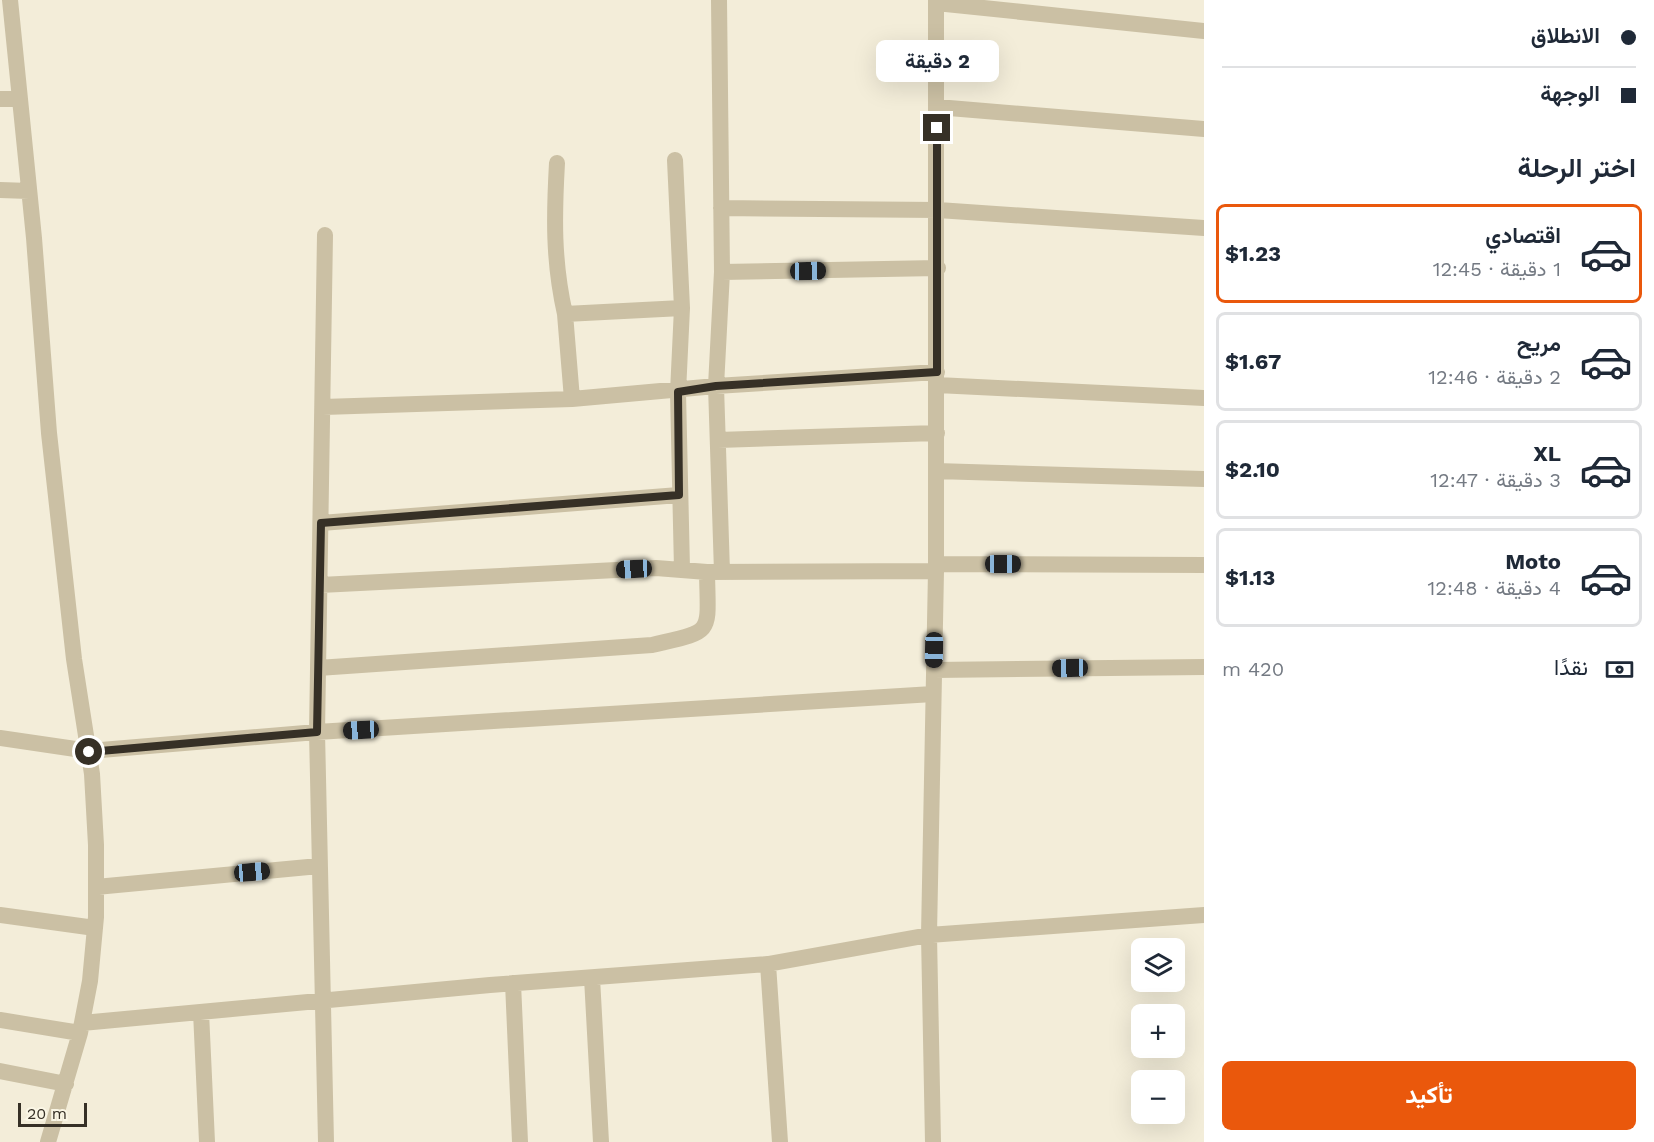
<!DOCTYPE html>
<html lang="ar">
<head>
<meta charset="utf-8">
<style>
	:root { --surface:#fff; --page:#f6f6f7; --text:#1f2937; --muted:#747a83; --line:#e0e1e3; --accent:#ea580c }
	body { margin:0; font-family:"Work Sans",Vazirmatn,sans-serif; background:var(--page); color:var(--text); direction:rtl; height:100vh; display:flex; flex-direction:column; font-size:22px; white-space:nowrap }
	* { box-sizing:border-box; margin:0 }
	p { font-size:20px; color:var(--muted) }
	.icon { flex:none; width:33px; height:33px; fill:none; stroke:currentColor; stroke-width:2; stroke-linecap:round; stroke-linejoin:round }
	.map { position:relative; flex:1; overflow:hidden; direction:ltr }
	.sheet { display:flex; flex-direction:column; background:var(--surface); width:450px }
	.sheet>* { flex:none }
	.top-card { display:grid; align-content:center; height:132px; padding:0 18px; background:var(--surface) }
	.fabs { position:absolute; left:1131px; top:938px; display:grid; gap:12px }
	.fabs a { display:grid; place-items:center; width:54px; height:54px; border-radius:9px; background:var(--surface); box-shadow:0 6px 24px #0002; font-size:30px }
	.scale { position:absolute; left:18px; bottom:15px; width:69px; box-sizing:border-box; padding-left:6px; border:3px solid #363026; border-top:0; font-size:16px; line-height:21px; white-space:nowrap; color:#363026; -webkit-text-stroke:4px #faf6e5; paint-order:stroke }
	.end { position:absolute; width:27px; height:27px; margin:-14px; border:8px solid #363026; background:#fff; box-shadow:0 0 0 3px #fff }
	.from { border-radius:50% }
	.bubble { position:absolute; height:42px; border-radius:9px; background:var(--surface); box-shadow:0 6px 24px #0002; font-size:20px; font-weight:700; line-height:42px; text-align:center; direction:rtl }
	.car { position:absolute; width:18px; height:36px; margin:-18px -9px; border-radius:8px; box-shadow:0 0 4px 2px #0007; background:linear-gradient(#222 24%,#8ab4d8 0 40%,#222 0 76%,#8ab4d8 0 86%,#222 0) }
	.top-card b { display:flex; align-items:center; gap:21px; height:57px; font-size:22px }
	.top-card b+b { border-top:2px solid var(--line) }
	.top-card i { width:15px; height:15px; background:var(--text) }
	ul { padding:0; list-style:none }
	li { display:flex; align-items:center; gap:18px; height:99px; margin:0 12px 9px; padding:0 6px; border:3px solid var(--line); border-radius:9px }
	li div { flex:1 }
	li b { display:block; font-size:22px }
	li em { font-style:normal; font-weight:700 }
	li.active { border-color:var(--accent) }
	li>.icon { width:54px; height:54px; stroke-width:1.5 }
	h2 { padding:0 18px; font-size:27px; line-height:72px }
	.pay { display:flex; align-items:center; gap:15px; height:66px; padding:0 18px; font-size:22px }
	.pay p { margin-inline-start:auto }
	.primary-button { display:flex; gap:12px; margin-top:auto; padding:12px 18px }
	.primary-button a { flex:1; height:69px; border-radius:9px; background:var(--accent); color:#fff; font-size:24px; font-weight:700; line-height:69px; text-align:center }
	main { display:flex; flex:1; min-height:0 }
	.map>svg:first-child { display:block }
</style>
</head>
<body>
<main>
<section class="sheet">
<div class="top-card">
<b><i class="from"></i>الانطلاق</b>
<b><i></i>الوجهة</b>
</div>
<h2>اختر الرحلة</h2>
<ul>
<li class="active"><svg class="icon" aria-label="car" viewBox="0 0 24 24"><path d="M5 17H2v-5l4-1 3-4h7l3 4 3 1v5h-3M9 17h6M6 11h13"/><circle cx="7" cy="17" r="2"/><circle cx="17" cy="17" r="2"/></svg><div><b>اقتصادي</b><p>1 دقيقة · 12:45</p></div><em>$1.23</em></li>
<li><svg class="icon" aria-label="car" viewBox="0 0 24 24"><path d="M5 17H2v-5l4-1 3-4h7l3 4 3 1v5h-3M9 17h6M6 11h13"/><circle cx="7" cy="17" r="2"/><circle cx="17" cy="17" r="2"/></svg><div><b>مريح</b><p>2 دقيقة · 12:46</p></div><em>$1.67</em></li>
<li><svg class="icon" aria-label="car" viewBox="0 0 24 24"><path d="M5 17H2v-5l4-1 3-4h7l3 4 3 1v5h-3M9 17h6M6 11h13"/><circle cx="7" cy="17" r="2"/><circle cx="17" cy="17" r="2"/></svg><div><b>XL</b><p>3 دقيقة · 12:47</p></div><em>$2.10</em></li>
<li><svg class="icon" aria-label="car" viewBox="0 0 24 24"><path d="M5 17H2v-5l4-1 3-4h7l3 4 3 1v5h-3M9 17h6M6 11h13"/><circle cx="7" cy="17" r="2"/><circle cx="17" cy="17" r="2"/></svg><div><b>Moto</b><p>4 دقيقة · 12:48</p></div><em>$1.13</em></li>
</ul>
<div class="pay"><svg class="icon" aria-label="cash" viewBox="0 0 24 24"><path d="M3 7h18v10H3z"/><circle cx="12" cy="12" r="2"/></svg>نقدًا<p>420 m</p></div>
<div class="primary-button"><a>تأكيد</a></div>
</section>
<div class="map">
<svg width="1204" height="1142" viewBox="0 0 1204 1142">
	<rect width="100%" height="100%" fill="#f3edd9"/>
	<g fill="none" stroke-linecap="round" stroke-linejoin="round">
		<!-- minor -->
		<path stroke="#cbc0a4" stroke-width="16" d="M 10,0 L 34,238 L 49,433 L 74,659 L 92,774 L 96,845 L 96,917 L 90,981 L 80,1033 L 48,1142
			M 719,0 L 722,272 L 716,386 L 722,572
			M 936,0 L 936,3 L 1204,31
			M 0,99 L 19,99
			M 937,107 L 1204,129
			M 675,160 L 682,308 L 678,392 L 682,569
			M 557,163 C 554,216 553,261 565,314
			M 0,190 L 29,191
			M 721,208 L 938,210 L 1204,228
			M 325,235 L 317,732 L 933,694
			M 722,272 L 938,268
			M 937,385 L 1204,398
			M 572,399 L 565,314 L 682,308
			M 323,407 L 572,399 L 716,386 L 937,372
			M 718,440 L 937,433
			M 936,471 L 1204,479
			M 321,523 L 679,495
			M 936,564 L 1204,565
			M 320,585 L 656,568 L 707,572 L 936,571
			M 318,668 L 652,645 C 715,630 708,636 707,572
			M 934,670 L 1204,667
			M 0,738 L 89,751 L 317,732 L 326,1142
			M 96,887 L 319,866
			M 0,915 L 95,928
			M 768,964 L 780,1142
			M 592,978 L 601,1142
			M 513,983 L 520,1142
			M 201,1012 L 207,1142
			M 0,1020 L 80,1033
			M 82,1023 L 490,985 L 768,964 L 929,935 L 1204,915
			M 0,1071 L 66,1084
			M 933,1142 L 929,935 L 936,571 L 936,3"/>
	</g>
	<g fill="none" stroke-linecap="round" stroke-linejoin="round">
		<!-- route -->
		<path stroke="#363026" stroke-width="8" d="M 89,752 L 317,732 L 321,523 L 679,495 L 678,392 L 716,386 L 937,372 L 937,128"/>
	</g>
</svg>
<div class="fabs">
<a><svg class="icon" aria-label="layers" viewBox="0 0 24 24"><path d="M12 4l9 5-9 5-9-5zM3 14l9 5 9-5"/></svg></a>
<a>+</a>
<a>−</a>
</div>
<div class="scale">20 m</div>
<i class="end from" style="left:89px;top:752px"></i>
<i class="end" style="left:937px;top:128px"></i>
<div class="bubble" style="left:876px;top:40px;width:123px">2 دقيقة</div>
<i class="car" style="left:808px;top:271px;rotate:89deg"></i>
<i class="car" style="left:1003px;top:564px;rotate:90deg"></i>
<i class="car" style="left:634px;top:569px;rotate:267deg"></i>
<i class="car" style="left:934px;top:650px;rotate:181deg"></i>
<i class="car" style="left:1070px;top:668px;rotate:269deg"></i>
<i class="car" style="left:361px;top:730px;rotate:267deg"></i>
<i class="car" style="left:252px;top:872px;rotate:85deg"></i>
</div>
</main>
</body>
</html>
